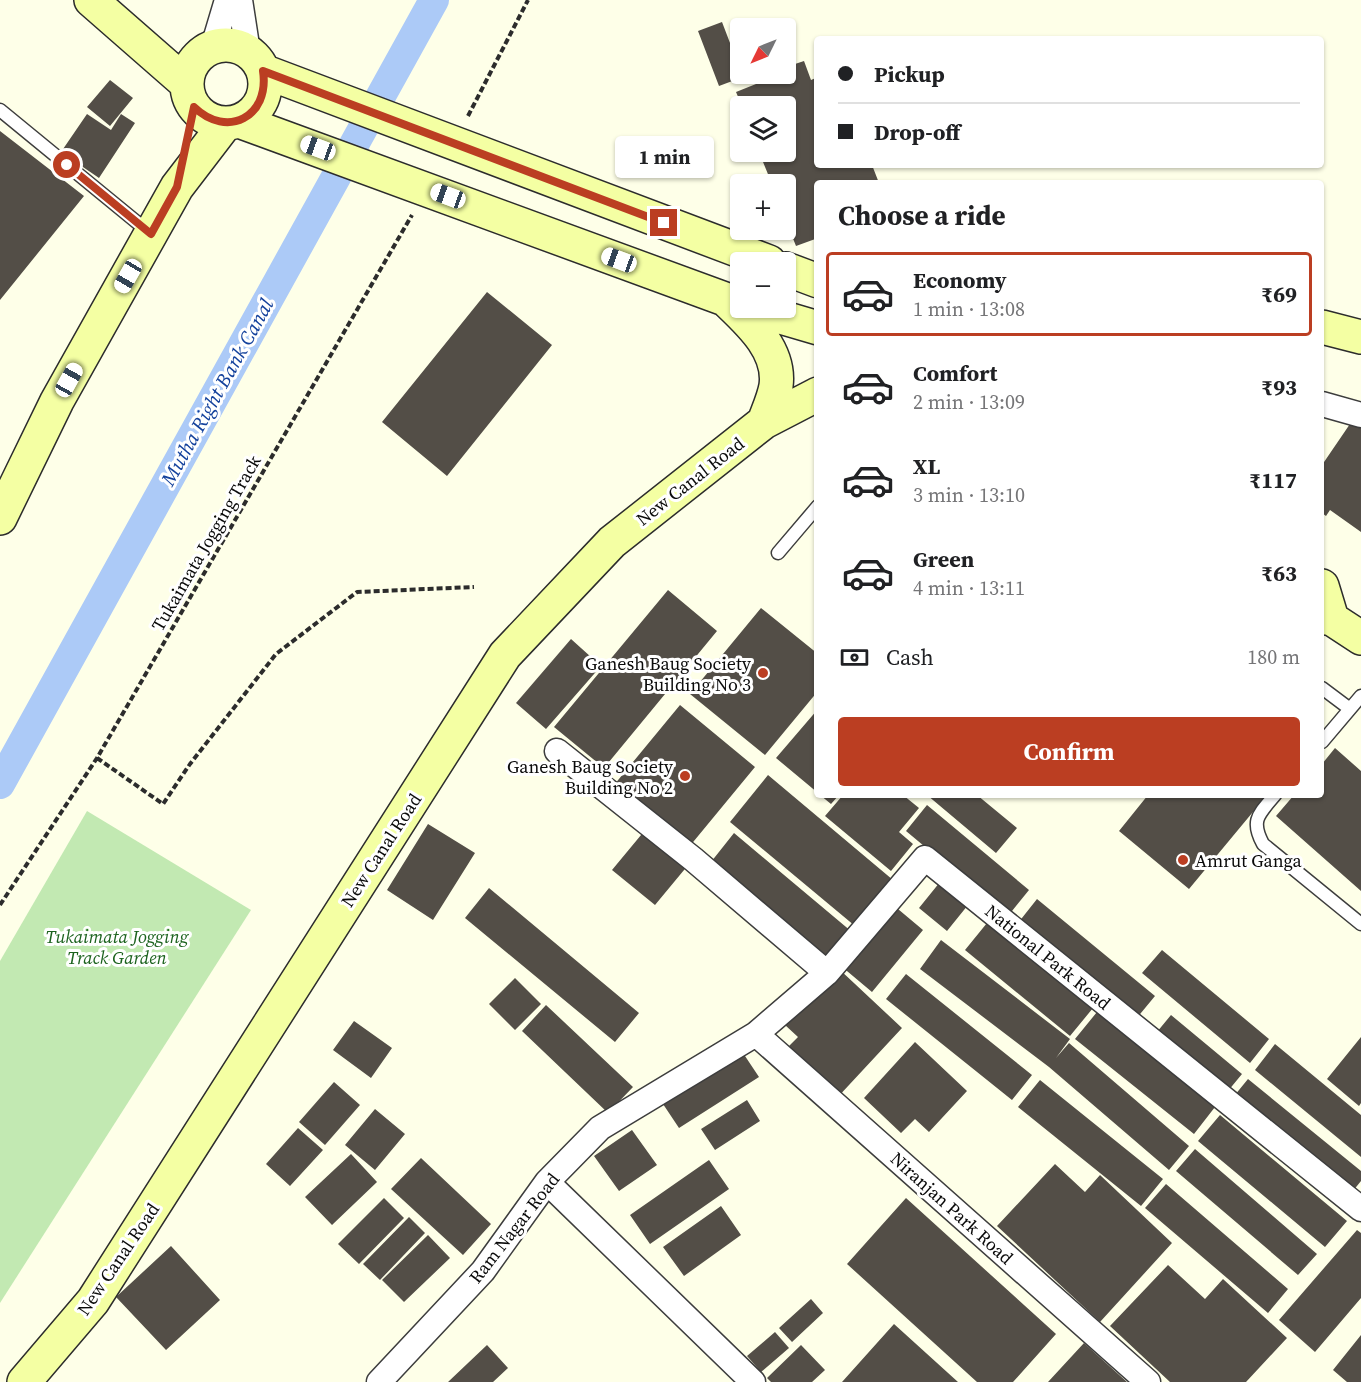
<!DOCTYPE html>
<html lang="en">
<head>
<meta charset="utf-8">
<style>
	:root { --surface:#fff; --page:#f6f6f6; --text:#202124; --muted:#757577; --line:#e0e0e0; --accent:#bb3e22 }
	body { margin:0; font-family:"Source Serif 4",serif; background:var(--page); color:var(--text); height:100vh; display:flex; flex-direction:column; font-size:22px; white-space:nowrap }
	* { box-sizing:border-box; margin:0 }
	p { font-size:20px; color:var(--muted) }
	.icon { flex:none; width:33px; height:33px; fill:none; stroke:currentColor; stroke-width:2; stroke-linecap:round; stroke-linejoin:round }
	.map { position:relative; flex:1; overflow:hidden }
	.panel { position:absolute; left:814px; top:180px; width:510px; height:618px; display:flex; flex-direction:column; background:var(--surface); border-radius:6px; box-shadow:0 2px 4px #0004 }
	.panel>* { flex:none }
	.hud { position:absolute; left:814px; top:36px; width:510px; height:132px; border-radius:6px; box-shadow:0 2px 4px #0004; display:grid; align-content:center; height:132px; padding:0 24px; background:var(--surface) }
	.needle { width:39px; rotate:227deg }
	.controls { position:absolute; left:730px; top:18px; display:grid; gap:12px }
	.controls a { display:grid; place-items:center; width:66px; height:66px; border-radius:6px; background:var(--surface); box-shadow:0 2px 4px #0004; font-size:30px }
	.end { position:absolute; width:27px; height:27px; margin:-14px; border:8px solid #bb3e22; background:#fff; box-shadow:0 0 0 3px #fff }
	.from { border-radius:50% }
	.bubble { position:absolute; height:42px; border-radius:6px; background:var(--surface); box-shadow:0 2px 4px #0004; font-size:20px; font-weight:700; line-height:42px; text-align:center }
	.car { position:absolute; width:18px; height:36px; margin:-18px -9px; border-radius:8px; box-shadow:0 0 4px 2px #0007; background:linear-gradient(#fff 24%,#345 0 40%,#fff 0 76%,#345 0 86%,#fff 0) }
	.hud b { display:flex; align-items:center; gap:21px; height:57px; font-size:22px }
	.hud b+b { border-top:2px solid var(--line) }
	.hud i { width:15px; height:15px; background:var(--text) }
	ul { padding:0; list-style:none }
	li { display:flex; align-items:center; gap:18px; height:84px; margin:0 12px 9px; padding:0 12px; border:3px solid transparent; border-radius:6px }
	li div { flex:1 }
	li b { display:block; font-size:22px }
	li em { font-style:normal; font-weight:700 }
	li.on { border-color:var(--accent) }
	li>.icon { width:54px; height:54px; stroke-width:1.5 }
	h2 { padding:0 24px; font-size:27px; line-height:72px }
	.pay { display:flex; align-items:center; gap:15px; height:66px; padding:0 24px; font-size:22px }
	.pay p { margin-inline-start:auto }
	.button { display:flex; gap:12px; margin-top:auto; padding:12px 24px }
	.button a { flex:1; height:69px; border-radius:6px; background:var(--accent); color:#fff; font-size:24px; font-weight:700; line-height:69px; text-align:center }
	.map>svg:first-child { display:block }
</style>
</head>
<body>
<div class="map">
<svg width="1361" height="1382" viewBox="0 0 1361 1382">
	<rect width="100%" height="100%" fill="#feffe8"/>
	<!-- green -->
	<path fill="#c2e9b2" d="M 87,811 L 251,910 L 0,1303 L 0,961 Z"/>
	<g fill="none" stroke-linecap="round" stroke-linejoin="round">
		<!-- canal -->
		<path stroke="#accaf7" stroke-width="30" d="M 0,784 L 434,0"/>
	</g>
	<!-- building -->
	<path fill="#534e47" d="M 722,22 L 743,77 L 719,86 L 698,31 Z
		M 804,61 L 811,80 L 818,77 L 818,165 L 872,165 L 879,183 L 818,183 L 818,238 L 796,246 L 786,221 L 786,184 L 772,184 L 759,152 L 786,152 L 786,106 L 742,106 L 736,92 L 756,84 L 754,79 L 769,74 L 786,74 L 786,67 Z
		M 110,80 L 133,98 L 110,126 L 87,107 Z
		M 87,114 L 111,130 L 121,114 L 135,123 L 99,178 L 61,152 Z
		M 0,131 L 84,196 L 0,300 Z
		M 487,292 L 552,345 L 447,476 L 382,422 Z
		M 1352,421 L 1361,427 L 1361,532 L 1330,510 L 1326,516 L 1322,513 L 1322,465 Z
		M 668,590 L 717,631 L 604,768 L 554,727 Z
		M 761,608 L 818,654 L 818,691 L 765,755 L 690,694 Z
		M 571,639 L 601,666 L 546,729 L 516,703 Z
		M 680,705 L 755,767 L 689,847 L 614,785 Z
		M 818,709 L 818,793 L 776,758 Z
		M 1335,748 L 1361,771 L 1361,891 L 1276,816 L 1294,795 L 1322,795 L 1322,764 Z
		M 768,775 L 893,880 L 855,926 L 730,822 Z
		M 820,795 L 839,795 L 831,804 Z
		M 843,795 L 903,795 L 919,808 L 899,832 L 913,844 L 891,871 L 825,816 Z
		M 927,795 L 977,795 L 1017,828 L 996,853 Z
		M 1148,795 L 1267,795 L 1189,889 L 1119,831 Z
		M 927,805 L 1029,890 L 1008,916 L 906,831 Z
		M 428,824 L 475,853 L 433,920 L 387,890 Z
		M 646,829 L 689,864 L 655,905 L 612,870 Z
		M 734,833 L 852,932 L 829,959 L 711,862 Z
		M 940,882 L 968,905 L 947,931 L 919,908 Z
		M 489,888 L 639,1013 L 615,1042 L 465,918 Z
		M 1037,899 L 1155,996 L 1136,1019 L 1018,923 Z
		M 892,904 L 923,930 L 872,992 L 841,966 Z
		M 987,923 L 1093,1008 L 1070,1036 L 965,950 Z
		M 941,940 L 1070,1039 L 1056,1058 L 1069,1043 L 1189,1146 L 1169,1170 L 1049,1067 L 920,969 Z
		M 1162,950 L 1269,1039 L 1250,1063 L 1142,973 Z
		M 839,969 L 902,1028 L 836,1099 L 784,1051 L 798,1037 L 785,1025 Z
		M 906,974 L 1032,1075 L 1012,1100 L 886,999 Z
		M 515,978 L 541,1004 L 515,1030 L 489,1004 Z
		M 546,1005 L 633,1087 L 608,1113 L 522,1031 Z
		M 1097,1012 L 1215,1107 L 1194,1134 L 1075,1039 Z
		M 1171,1015 L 1242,1074 L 1223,1097 L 1152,1038 Z
		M 354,1021 L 392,1048 L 371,1078 L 333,1050 Z
		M 1361,1037 L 1361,1103 L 1359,1106 L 1327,1079 Z
		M 915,1042 L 967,1091 L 929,1132 L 915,1119 L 901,1133 L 864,1098 Z
		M 1275,1044 L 1361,1115 L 1361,1157 L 1255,1070 Z
		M 741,1050 L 759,1077 L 679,1128 L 661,1101 Z
		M 1248,1079 L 1361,1171 L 1361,1181 L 1348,1197 L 1230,1101 Z
		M 1040,1080 L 1163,1179 L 1141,1206 L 1018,1107 Z
		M 334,1082 L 360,1105 L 325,1145 L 299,1122 Z
		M 747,1100 L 760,1121 L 715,1150 L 701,1129 Z
		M 375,1109 L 405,1134 L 375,1170 L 345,1145 Z
		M 1220,1115 L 1347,1221 L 1325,1247 L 1198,1141 Z
		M 298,1128 L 323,1150 L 290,1186 L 266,1164 Z
		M 632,1130 L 657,1165 L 619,1191 L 594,1156 Z
		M 1195,1149 L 1317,1254 L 1298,1275 L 1176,1171 Z
		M 351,1154 L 377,1182 L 332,1225 L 305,1197 Z
		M 421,1158 L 491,1224 L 463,1255 L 391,1189 Z
		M 709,1160 L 729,1189 L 650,1244 L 630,1215 Z
		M 1055,1164 L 1085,1192 L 1100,1175 L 1172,1243 L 1100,1322 L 997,1226 Z
		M 1166,1184 L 1288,1289 L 1268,1313 L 1145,1208 Z
		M 384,1198 L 404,1218 L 359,1264 L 338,1244 Z
		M 906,1198 L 1056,1334 L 1013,1382 L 977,1382 L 847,1264 Z
		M 721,1206 L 741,1235 L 684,1276 L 663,1247 Z
		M 409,1217 L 425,1233 L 380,1280 L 363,1264 Z
		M 1357,1230 L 1361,1233 L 1361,1298 L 1315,1352 L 1279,1320 Z
		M 428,1235 L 450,1258 L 404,1302 L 382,1280 Z
		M 171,1246 L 220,1300 L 166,1350 L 116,1297 Z
		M 1168,1265 L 1205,1299 L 1223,1279 L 1287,1338 L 1246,1382 L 1170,1382 L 1110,1326 Z
		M 811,1299 L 823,1313 L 792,1342 L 779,1328 Z
		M 894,1324 L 958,1382 L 842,1382 Z
		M 775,1332 L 789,1348 L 761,1372 L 747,1356 Z
		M 1361,1335 L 1361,1382 L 1347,1382 L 1333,1370 Z
		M 1084,1343 L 1127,1382 L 1048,1382 Z
		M 487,1345 L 508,1368 L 493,1382 L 448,1382 Z
		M 801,1345 L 825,1370 L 812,1382 L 771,1382 L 767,1378 Z"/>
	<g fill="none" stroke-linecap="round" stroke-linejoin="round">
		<!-- lane casing -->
		<g stroke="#3d3d3d" stroke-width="15">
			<path id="lane" d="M 0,110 L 150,233
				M 778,553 L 818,506
				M 1322,688 L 1350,709
				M 1322,742 L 1361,696
				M 1275,795 C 1259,814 1250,820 1263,844 L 1361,924"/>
		</g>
		<!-- street casing -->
		<g stroke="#3d3d3d" stroke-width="27">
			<path id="street" d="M 240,0 L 248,52
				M 213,47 L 227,0
				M 1322,404 L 1361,415
				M 557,751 L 693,859 L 827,973
				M 756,1034 L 1148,1382
				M 547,1182 L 753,1382
				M 379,1382 L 483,1271 L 547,1182 L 600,1128 L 756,1034 L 827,973 L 925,858 L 1361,1209"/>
		</g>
		<!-- secondary casing -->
		<g stroke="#2c2c2c" stroke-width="36">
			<path id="secondary" d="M 91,0 L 187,84
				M187 84a39 39 0 1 1 78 0a39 39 0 1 1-78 0Z
				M 263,71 L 769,262
				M 239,121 L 741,305
				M 786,269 L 818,281
				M 726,300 C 749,322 781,350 776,386 C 774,398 768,411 764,422
				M 750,308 L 818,328
				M 1322,327 L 1361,337
				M 0,518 L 57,401 L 177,187 L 226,123
				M 1322,586 L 1332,619
				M 1322,617 L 1332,619 L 1361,638
				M 24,1382 L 93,1301 L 505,655 L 612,542 L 764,422 L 818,394"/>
		</g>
		<!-- path -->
		<path stroke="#2c2c2c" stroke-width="4" stroke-dasharray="6 3" stroke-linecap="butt" d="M 468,116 L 528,0
			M 97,758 L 163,804 L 190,764 L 276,654 L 357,592 L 474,587
			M 0,905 L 97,758 L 412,215"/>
		<!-- lane -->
		<use href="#lane" stroke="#fff" stroke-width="12"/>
		<!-- street -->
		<use href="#street" stroke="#fff" stroke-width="24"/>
		<!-- secondary -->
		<use href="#secondary" stroke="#f4ffa3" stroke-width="33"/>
	</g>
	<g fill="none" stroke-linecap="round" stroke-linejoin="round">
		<!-- route -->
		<path stroke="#bb3e22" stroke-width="8" d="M 67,165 L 151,234 L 177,187 L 194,107 C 227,139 270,117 263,71 L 664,223"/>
	</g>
	<!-- markers -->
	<g fill="#bb3e22" stroke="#fff" stroke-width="2">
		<circle cx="763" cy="673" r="6"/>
		<circle cx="685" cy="776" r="6"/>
		<circle cx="1183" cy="860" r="6"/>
	</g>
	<g text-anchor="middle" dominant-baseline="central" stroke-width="6" stroke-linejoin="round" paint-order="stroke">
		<!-- street labels -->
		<g font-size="18" fill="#0a0a0a" stroke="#fff">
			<text transform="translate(690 481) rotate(-38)">New Canal Road</text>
			<text transform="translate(206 543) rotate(-60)">Tukaimata Jogging Track</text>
			<text transform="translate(381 850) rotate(-57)">New Canal Road</text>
			<text transform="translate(1048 957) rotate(39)">National Park Road</text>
			<text transform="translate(952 1208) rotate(42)">Niranjan Park Road</text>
			<text transform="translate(514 1228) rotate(-52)">Ram Nagar Road</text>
			<text transform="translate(118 1259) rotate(-56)">New Canal Road</text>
		</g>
		<!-- poi labels -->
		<g font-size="18" fill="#0a0a0a" stroke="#fff" text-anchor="end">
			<text x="751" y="663">Ganesh Baug Society<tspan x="751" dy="21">Building No 3</tspan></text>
			<text x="673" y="766">Ganesh Baug Society<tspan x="673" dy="21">Building No 2</tspan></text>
			<text x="1195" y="860" text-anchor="start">Amrut Ganga</text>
		</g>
		<!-- park labels -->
		<g font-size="18" font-style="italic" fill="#1b621d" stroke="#fff">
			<text x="117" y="936">Tukaimata Jogging<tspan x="117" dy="21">Track Garden</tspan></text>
		</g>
		<!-- water labels -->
		<g font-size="20" font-style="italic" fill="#13419c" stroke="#fff">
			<text transform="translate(217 392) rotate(-61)">Mutha Right Bank Canal</text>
		</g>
	</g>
</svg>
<div class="controls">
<a><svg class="needle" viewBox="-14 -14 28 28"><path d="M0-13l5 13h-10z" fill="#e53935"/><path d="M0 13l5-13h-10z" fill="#757577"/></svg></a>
<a><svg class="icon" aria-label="layers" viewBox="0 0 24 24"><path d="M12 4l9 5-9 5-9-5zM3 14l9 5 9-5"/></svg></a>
<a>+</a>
<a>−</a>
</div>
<i class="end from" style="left:67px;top:165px"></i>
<i class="end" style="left:664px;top:223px"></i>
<div class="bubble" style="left:615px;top:136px;width:99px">1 min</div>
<i class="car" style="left:318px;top:148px;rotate:290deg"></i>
<i class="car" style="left:448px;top:196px;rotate:290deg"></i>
<i class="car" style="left:619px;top:260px;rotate:290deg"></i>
<i class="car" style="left:128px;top:276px;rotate:210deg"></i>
<i class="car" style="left:69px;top:380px;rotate:29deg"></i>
<div class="hud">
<b><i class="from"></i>Pickup</b>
<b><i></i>Drop-off</b>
</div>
<section class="panel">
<h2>Choose a ride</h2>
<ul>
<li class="on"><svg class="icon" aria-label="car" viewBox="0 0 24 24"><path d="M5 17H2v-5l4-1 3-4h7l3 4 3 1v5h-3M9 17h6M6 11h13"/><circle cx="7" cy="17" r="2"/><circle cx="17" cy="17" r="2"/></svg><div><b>Economy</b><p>1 min · 13:08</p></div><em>₹69</em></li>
<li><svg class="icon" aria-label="car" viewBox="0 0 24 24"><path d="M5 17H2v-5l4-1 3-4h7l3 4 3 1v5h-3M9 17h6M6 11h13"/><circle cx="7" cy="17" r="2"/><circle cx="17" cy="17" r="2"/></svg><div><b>Comfort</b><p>2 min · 13:09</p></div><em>₹93</em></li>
<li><svg class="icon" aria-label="car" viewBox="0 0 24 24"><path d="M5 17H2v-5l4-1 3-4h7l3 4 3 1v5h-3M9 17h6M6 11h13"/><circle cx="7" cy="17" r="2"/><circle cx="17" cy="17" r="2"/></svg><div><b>XL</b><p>3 min · 13:10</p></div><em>₹117</em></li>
<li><svg class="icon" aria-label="car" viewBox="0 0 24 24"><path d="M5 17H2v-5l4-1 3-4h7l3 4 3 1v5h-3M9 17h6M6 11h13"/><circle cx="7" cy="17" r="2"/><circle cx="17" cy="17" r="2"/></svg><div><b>Green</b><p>4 min · 13:11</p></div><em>₹63</em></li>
</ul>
<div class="pay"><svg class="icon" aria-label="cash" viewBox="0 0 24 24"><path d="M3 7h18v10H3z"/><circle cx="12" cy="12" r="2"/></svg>Cash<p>180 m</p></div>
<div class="button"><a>Confirm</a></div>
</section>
</div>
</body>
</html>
